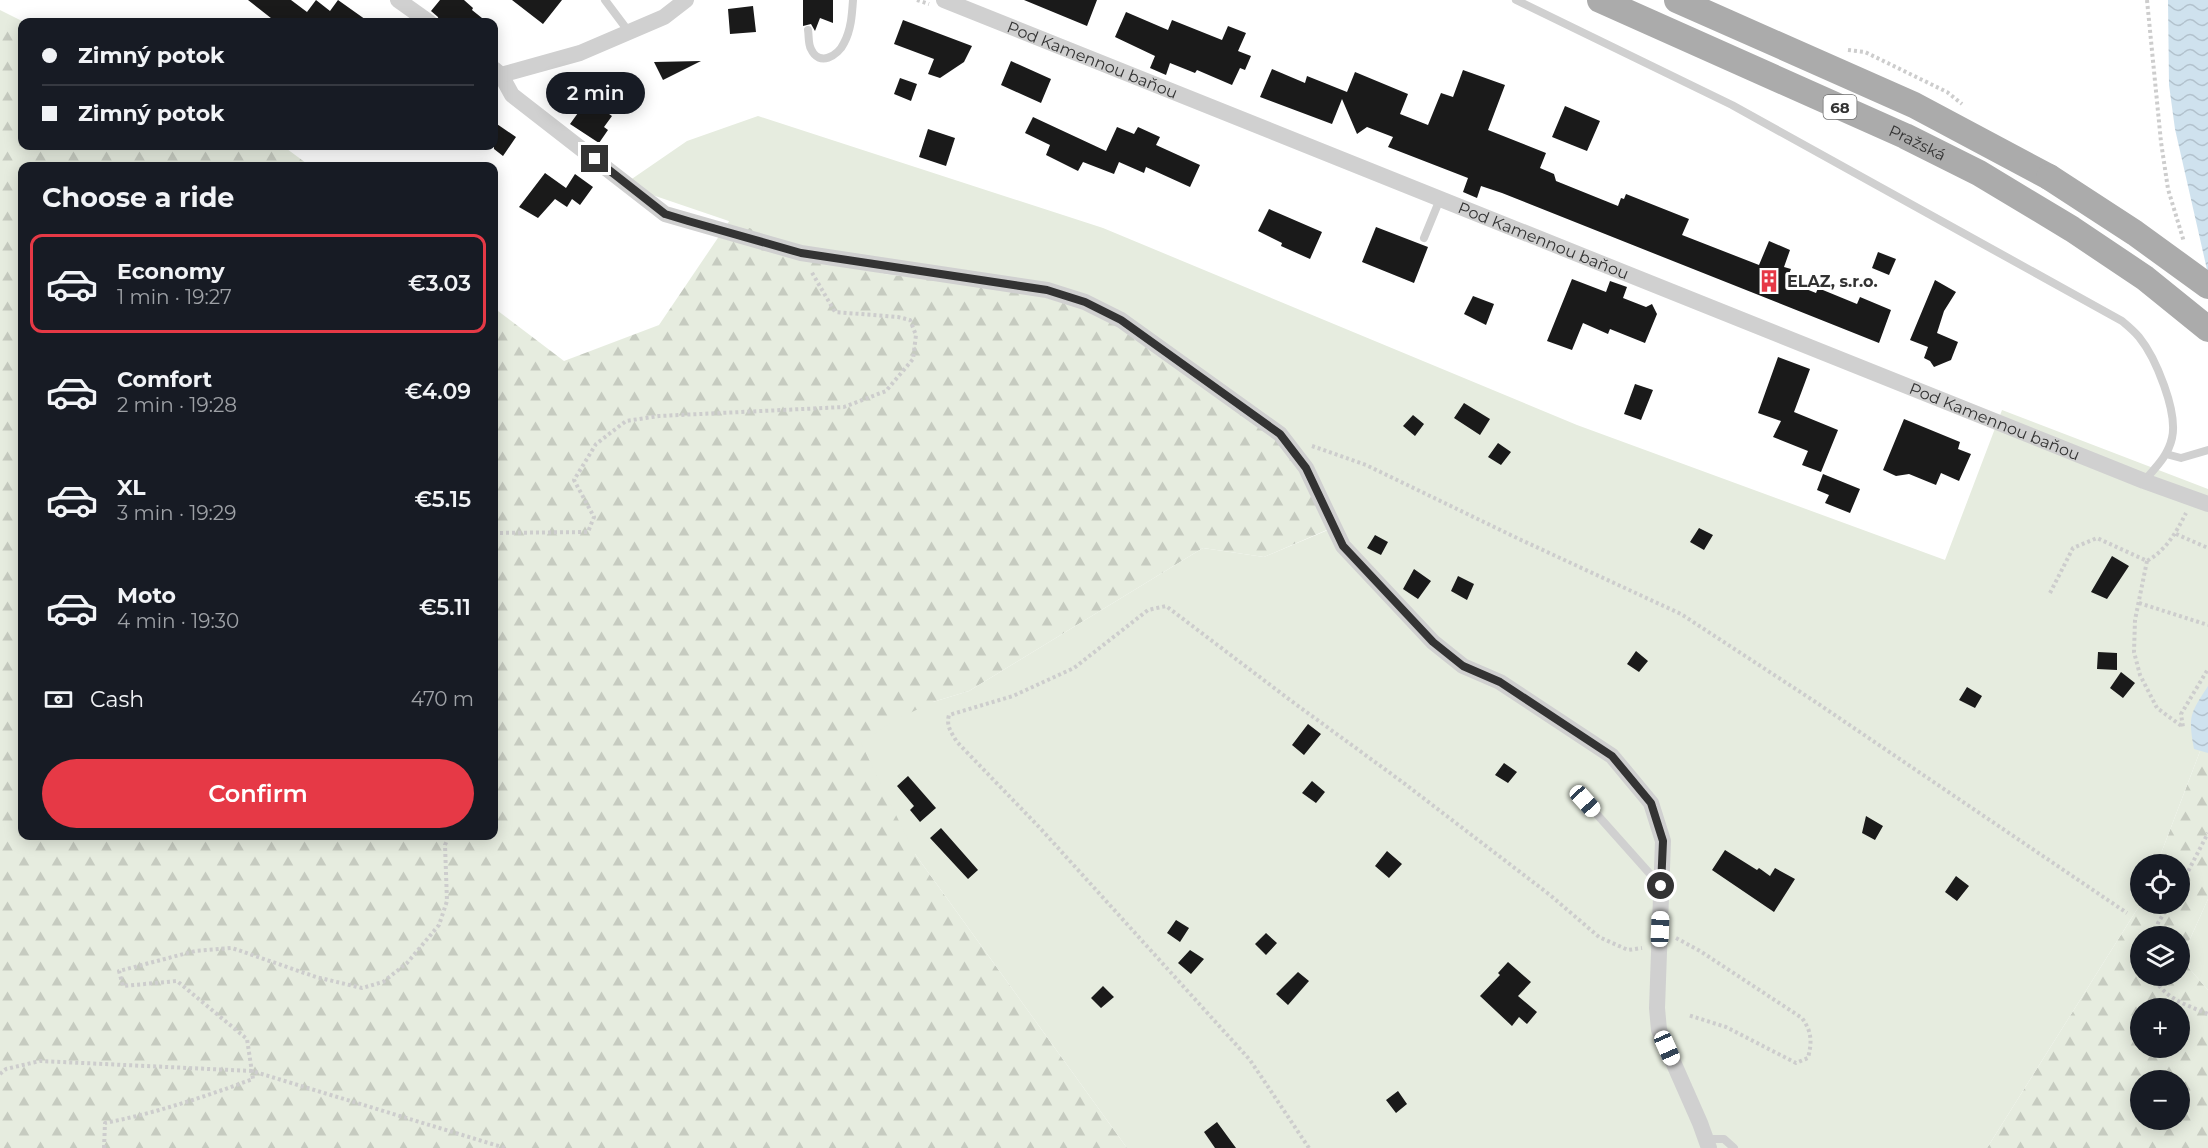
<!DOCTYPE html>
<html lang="en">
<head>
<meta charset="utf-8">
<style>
	:root { --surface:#171b24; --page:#20242c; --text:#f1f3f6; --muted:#9ea1a6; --line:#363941; --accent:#e63946 }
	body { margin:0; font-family:Montserrat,sans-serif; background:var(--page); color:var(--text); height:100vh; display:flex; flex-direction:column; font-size:22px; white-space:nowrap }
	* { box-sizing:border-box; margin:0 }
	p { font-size:20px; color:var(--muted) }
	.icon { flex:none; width:33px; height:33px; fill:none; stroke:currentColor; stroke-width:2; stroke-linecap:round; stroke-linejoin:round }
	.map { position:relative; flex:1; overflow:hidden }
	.side { position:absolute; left:18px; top:162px; width:480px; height:678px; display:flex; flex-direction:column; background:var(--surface); border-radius:12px; box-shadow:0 3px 15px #0003 }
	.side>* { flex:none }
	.banner { position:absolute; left:18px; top:18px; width:480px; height:132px; border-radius:12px; box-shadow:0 3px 15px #0003; display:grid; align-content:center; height:132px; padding:0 24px; background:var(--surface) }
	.buttons { position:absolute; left:2130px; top:854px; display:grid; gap:12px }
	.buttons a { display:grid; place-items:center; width:60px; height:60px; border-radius:50%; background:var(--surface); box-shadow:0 3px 15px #0003; font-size:30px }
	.end { position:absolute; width:27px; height:27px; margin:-14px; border:8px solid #333; background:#fff; box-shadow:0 0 0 3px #fff }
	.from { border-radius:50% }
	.bubble { position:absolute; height:42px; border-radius:21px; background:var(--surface); box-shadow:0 3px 15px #0003; font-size:20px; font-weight:600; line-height:42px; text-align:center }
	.car { position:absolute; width:18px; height:36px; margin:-18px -9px; border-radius:8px; box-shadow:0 0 4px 2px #0007; background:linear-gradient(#fff 24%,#345 0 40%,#fff 0 76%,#345 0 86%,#fff 0) }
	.banner b { display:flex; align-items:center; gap:21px; height:57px; font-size:22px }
	.banner b+b { border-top:2px solid var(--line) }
	.banner i { width:15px; height:15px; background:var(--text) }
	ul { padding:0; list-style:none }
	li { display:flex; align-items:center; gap:18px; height:99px; margin:0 12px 9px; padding:0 12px; border:3px solid transparent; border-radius:12px }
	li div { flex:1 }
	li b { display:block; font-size:22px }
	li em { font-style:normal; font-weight:600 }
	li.active { border-color:var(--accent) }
	li>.icon { width:54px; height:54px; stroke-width:1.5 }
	h2 { padding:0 24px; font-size:27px; line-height:72px }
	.pay { display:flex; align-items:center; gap:15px; height:66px; padding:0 24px; font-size:22px }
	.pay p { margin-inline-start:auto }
	.button { display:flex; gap:12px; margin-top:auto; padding:12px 24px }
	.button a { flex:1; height:69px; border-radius:36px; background:var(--accent); color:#fff; font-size:24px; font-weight:600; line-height:69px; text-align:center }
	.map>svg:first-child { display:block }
</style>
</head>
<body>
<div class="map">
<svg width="2208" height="1148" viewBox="0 0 2208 1148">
	<defs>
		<pattern id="forest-firs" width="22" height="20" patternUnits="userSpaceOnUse" patternTransform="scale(1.5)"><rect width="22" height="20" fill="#e6ecdf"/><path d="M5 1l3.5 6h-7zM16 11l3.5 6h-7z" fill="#c6cbc0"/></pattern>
		<pattern id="water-waves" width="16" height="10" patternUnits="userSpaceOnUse" patternTransform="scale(1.5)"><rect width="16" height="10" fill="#cfe2ee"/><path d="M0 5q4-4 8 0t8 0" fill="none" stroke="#b2c2cd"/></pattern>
	</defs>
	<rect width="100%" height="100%" fill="#fff"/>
	<!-- forest -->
	<path fill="url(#forest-firs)" fill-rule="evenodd" d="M 0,10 L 24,22 L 22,22 L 22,146 L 283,146 L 310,166 L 22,166 L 22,836 L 494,836 L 494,308 L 564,361 L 659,325 L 730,220 L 884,274 L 1017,289 L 1145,328 L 1283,441 L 1336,526 L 1264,557 L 1203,548 L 969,691 L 933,702 L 915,854 L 1127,1148 L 0,1148 Z
		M 2208,724 L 2208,899 L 2181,959 L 2208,990 L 2208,1148 L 1987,1148 L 2141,903 L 2180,903 L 2180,864 L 2157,864 L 2202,746 ZM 2140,936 L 2180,936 L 2180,975 L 2140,975 ZM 2140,1008 L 2180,1008 L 2180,1047 L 2140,1047 ZM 2140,1080 L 2180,1080 L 2180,1119 L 2140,1119 Z"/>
	<!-- garden -->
	<path fill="#e6ecdf" d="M 758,116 L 1103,228 L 1577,425 L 1945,560 L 2002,410 L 2208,489 L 2208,724 L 2202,746 L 2157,864 L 2140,864 L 2141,903 L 1987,1148 L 1127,1148 L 915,854 L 861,743 L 895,720 L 933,702 L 969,691 L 1203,548 L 1264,557 L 1335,527 L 1283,441 L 1145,328 L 1017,289 L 884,274 L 623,185 L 687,141 Z
		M 2208,899 L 2208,990 L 2181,959 Z"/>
	<!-- water -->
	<path fill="url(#water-waves)" d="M 2168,0 L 2208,0 L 2208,274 L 2175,129 L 2169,85 Z
		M 2208,686 L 2208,753 L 2194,749 C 2188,716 2190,714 2208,686 Z"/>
	<!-- building -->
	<path fill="#1a1a1a" d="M 248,0 L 291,0 L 307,12 L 316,0 L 330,11 L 338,0 L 369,22 L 276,22 Z
		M 440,0 L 464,0 L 473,8 L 472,10 L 487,22 L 439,22 L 438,17 L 431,11 Z
		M 512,0 L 562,0 L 543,24 Z
		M 803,0 L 833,0 L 833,23 L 820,18 L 815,31 L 811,24 L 803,26 Z
		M 1024,0 L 1097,0 L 1087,26 Z
		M 753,6 L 756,32 L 730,34 L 728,9 Z
		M 1126,12 L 1168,30 L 1172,20 L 1222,40 L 1228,26 L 1246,33 L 1238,51 L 1251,56 L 1245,70 L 1240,68 L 1232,85 L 1197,70 L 1195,73 L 1170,63 L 1166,75 L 1150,68 L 1155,56 L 1115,37 Z
		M 903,20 L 972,46 L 964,62 L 940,78 L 928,74 L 934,59 L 894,44 Z
		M 701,61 L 663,80 L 654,62 Z
		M 1011,61 L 1051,79 L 1041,103 L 1001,85 Z
		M 1272,69 L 1305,83 L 1307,76 L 1347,92 L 1355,72 L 1408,94 L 1400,114 L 1428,125 L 1441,93 L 1453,97 L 1463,70 L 1505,85 L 1488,130 L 1546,153 L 1540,168 L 1554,174 L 1556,181 L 1618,206 L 1621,198 L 1624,199 L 1626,194 L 1689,219 L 1682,235 L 1759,265 L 1769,241 L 1790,250 L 1784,267 L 1791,269 L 1786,281 L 1816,293 L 1818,288 L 1857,304 L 1860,297 L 1891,310 L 1879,343 L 1502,193 L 1481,186 L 1477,198 L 1463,192 L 1468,178 L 1388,147 L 1393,137 L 1367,127 L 1357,134 L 1342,99 L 1332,124 L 1260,97 Z
		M 900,78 L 917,84 L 911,101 L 894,94 Z
		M 583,106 L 594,114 L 599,107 L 612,116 L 604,127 L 608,130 L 599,143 L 570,124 Z
		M 1565,106 L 1600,121 L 1587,151 L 1552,137 Z
		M 1033,117 L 1106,151 L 1117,127 L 1134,134 L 1138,127 L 1160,137 L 1156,145 L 1200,165 L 1190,187 L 1146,167 L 1144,173 L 1119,162 L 1114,174 L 1083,162 L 1078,171 L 1046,155 L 1050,145 L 1025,133 Z
		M 494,122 L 516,137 L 503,156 L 494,149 Z
		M 928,129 L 955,138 L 946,166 L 919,157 Z
		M 545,173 L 566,188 L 575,174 L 593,187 L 580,205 L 572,199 L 567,207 L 555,199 L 538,218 L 519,207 Z
		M 1269,209 L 1322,232 L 1310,259 L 1281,246 L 1282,243 L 1258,231 Z
		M 1376,227 L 1428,247 L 1414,283 L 1362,262 Z
		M 1878,252 L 1896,259 L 1889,275 L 1872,268 Z
		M 1572,279 L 1606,292 L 1610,281 L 1627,287 L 1623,298 L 1646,307 L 1652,304 L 1657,314 L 1645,343 L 1610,329 L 1608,334 L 1583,323 L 1572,350 L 1547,341 Z
		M 1935,280 L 1956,292 L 1944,311 L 1937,333 L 1958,342 L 1951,360 L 1934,367 L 1930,361 L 1924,358 L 1928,347 L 1910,340 Z
		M 1473,296 L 1494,304 L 1486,325 L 1464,314 Z
		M 1778,357 L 1810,369 L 1794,412 L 1838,430 L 1821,472 L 1802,465 L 1808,451 L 1773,437 L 1781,421 L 1758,413 Z
		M 1635,384 L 1653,390 L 1641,420 L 1624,414 Z
		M 1464,403 L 1490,419 L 1480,435 L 1454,418 Z
		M 1413,415 L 1424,424 L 1415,436 L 1403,426 Z
		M 1904,419 L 1960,442 L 1958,449 L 1971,454 L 1959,481 L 1941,473 L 1936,485 L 1909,474 L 1896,476 L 1883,470 Z
		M 1498,443 L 1511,452 L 1501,465 L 1488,457 Z
		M 1823,474 L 1860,489 L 1850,513 L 1825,503 L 1829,495 L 1817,490 Z
		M 1699,528 L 1713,535 L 1704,550 L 1690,542 Z
		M 1375,535 L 1388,542 L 1381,555 L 1367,548 Z
		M 2112,556 L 2129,566 L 2107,599 L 2091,592 Z
		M 1414,569 L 1431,581 L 1418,599 L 1403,589 Z
		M 1458,576 L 1474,584 L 1467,600 L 1451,591 Z
		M 1636,651 L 1648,661 L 1639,672 L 1627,664 Z
		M 2098,652 L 2117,653 L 2117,670 L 2097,669 Z
		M 2121,672 L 2135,683 L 2123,698 L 2110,688 Z
		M 1967,687 L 1982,696 L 1975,708 L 1959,700 Z
		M 1308,724 L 1321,734 L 1304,755 L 1292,745 Z
		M 1504,763 L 1517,772 L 1508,783 L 1495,775 Z
		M 908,776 L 936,808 L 920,822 L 910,810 L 914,806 L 897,786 Z
		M 1312,781 L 1325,792 L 1316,803 L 1302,793 Z
		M 1866,816 L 1883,826 L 1875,840 L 1862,833 Z
		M 941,828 L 978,870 L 968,879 L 930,838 Z
		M 1725,850 L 1757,870 L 1759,868 L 1770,876 L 1775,868 L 1795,879 L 1774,912 L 1712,870 Z
		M 1387,851 L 1402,864 L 1389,878 L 1375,866 Z
		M 1956,876 L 1969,886 L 1957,901 L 1945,892 Z
		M 1176,920 L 1189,928 L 1180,942 L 1167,933 Z
		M 1266,933 L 1277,943 L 1266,955 L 1255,944 Z
		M 1190,950 L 1204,959 L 1191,974 L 1178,963 Z
		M 1508,962 L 1531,982 L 1518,996 L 1537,1012 L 1527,1024 L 1519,1017 L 1512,1026 L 1480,996 L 1500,975 L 1498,973 Z
		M 1298,972 L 1309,981 L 1288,1005 L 1276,994 Z
		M 1103,986 L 1114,997 L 1101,1008 L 1091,998 Z
		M 1398,1091 L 1407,1104 L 1396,1113 L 1386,1100 Z
		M 1217,1122 L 1236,1148 L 1215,1148 L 1204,1132 Z"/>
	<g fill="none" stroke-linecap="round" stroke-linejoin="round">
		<!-- path -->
		<path stroke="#cdcdcd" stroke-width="4" stroke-dasharray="3 3" stroke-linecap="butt" d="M 917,0 L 929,4
			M 2147,0 L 2161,142 L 2168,189 L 2184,242
			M 1848,50 L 1865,52 L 1947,92 L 1962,104
			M 1312,446 L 1366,465 L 1519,539 L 1681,614 L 1814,701 L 2127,913
			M 494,533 L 588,532 L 594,517 L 574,480 L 596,444 L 626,421 L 659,416 L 844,407 L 886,391 L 913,359 L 916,335 L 910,320 L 898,317 L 835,312 L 811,271
			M 2176,534 L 2208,548
			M 2147,561 L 2135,620 L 2134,652 L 2140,675 L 2157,708 L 2183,727 L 2181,714 L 2208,669
			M 2050,593 L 2073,548 L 2097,538 L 2147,561 C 2166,550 2176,533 2186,513
			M 2139,603 L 2208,625
			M 494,738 L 496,744 L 494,753
			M 2180,887 L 2208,833
			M 2155,936 L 2158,923 L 2170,903
			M 1676,938 L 1700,951 L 1802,1018 C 1812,1032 1812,1042 1808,1058 L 1796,1063 L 1726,1027 L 1688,1015
			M 2153,975 C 2162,998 2187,1005 2208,1014
			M 0,1074 L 6,1069 L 40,1061 L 252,1071 L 505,1148
			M 104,1148 L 105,1123 C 156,1113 204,1097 253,1079 L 247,1039 L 177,981 L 123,986 L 119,971 L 195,951 L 232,948 L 316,977 L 362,988 L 383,982 L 407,963 L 439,925 L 447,901 L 445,845 L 449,836
			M 1309,1148 L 1250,1060 L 1040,828 L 957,742 C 951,732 946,726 949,715 L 1013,696 L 1074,668 L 1148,610 L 1166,606 L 1290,700 L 1401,781 L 1550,895 L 1599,937 L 1628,950 L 1642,948"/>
		<!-- lane -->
		<path stroke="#d0d0d0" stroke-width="8" d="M 605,0 L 629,32
			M 1516,0 L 1732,105 L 2122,321 C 2128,326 2134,331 2139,337 C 2156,358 2178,412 2172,438 C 2168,456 2156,467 2144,481
			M 808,30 C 809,35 808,44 811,49 C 819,67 838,56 844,43 C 851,30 852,15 853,0
			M 1424,238 L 1440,199
			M 2166,454 L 2181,458 L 2208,450
			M 1585,801 L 1659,884
			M 1706,1139 L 1724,1139 L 1734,1148"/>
		<!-- street -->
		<g stroke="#d0d0d0" stroke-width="16">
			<path d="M 398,0 L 429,22"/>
			<path id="s1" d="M 944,0 L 2144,481 L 2208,504"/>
			<path d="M 494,69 L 501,75 L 512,95 L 665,214 L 801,253 L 1047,290 L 1085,302 L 1121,320 L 1280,434 L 1306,468 L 1343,546 L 1433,642 L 1463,666 L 1500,682 L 1612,756 L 1651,803 L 1663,841 L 1657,1008 L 1659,1030 L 1700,1123 L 1709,1148"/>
			<path d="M 501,75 L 580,53 L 664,17 L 686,0"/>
		</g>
		<!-- primary -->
		<g stroke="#ababab" stroke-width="26">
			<path id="s2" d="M 1600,0 L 1905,136 L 1979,173 L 2072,229 L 2145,278 L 2208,329"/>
			<path d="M 1677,0 L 1914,105 L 2049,177"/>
		</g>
		<!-- primary-bridge -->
		<path stroke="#ababab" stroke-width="26" d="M 2049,177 L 2135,233 L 2208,286"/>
	</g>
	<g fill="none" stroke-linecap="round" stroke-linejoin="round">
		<!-- route -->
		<path stroke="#333" stroke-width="8" d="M 595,159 L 665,214 L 688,221 L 801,253 L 1047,290 L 1085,302 L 1121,320 L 1280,434 L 1306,468 L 1343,546 L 1433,642 L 1463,666 L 1500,682 L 1612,756 L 1651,803 L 1663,841 L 1661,886"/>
	</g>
	<!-- icons -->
	<defs>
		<g id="building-bare" transform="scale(1.8)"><path d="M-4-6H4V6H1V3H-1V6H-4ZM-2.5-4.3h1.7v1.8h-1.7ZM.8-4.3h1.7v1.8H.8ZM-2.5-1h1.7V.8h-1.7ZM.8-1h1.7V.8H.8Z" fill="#e63946" stroke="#fff" stroke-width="2.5" paint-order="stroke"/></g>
	</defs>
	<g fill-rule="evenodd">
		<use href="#building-bare" x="1769" y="281"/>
	</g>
	<g text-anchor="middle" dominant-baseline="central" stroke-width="6" stroke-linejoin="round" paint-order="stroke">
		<!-- shield labels -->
		<rect fill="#fff" stroke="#707070" stroke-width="1.5" x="1823.5" y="95" width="33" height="24" rx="4.5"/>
		<g font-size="15" font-weight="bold" fill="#333">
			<text x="1840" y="107">68</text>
		</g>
		<!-- street labels -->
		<g font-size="16" fill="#333" stroke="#fff">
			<text stroke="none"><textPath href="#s1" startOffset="160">Pod Kamennou baňou</textPath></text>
			<text stroke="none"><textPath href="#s2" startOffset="348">Pražská</textPath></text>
			<text stroke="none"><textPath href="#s1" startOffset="646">Pod Kamennou baňou</textPath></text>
			<text stroke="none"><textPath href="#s1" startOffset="1132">Pod Kamennou baňou</textPath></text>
		</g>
		<!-- poi labels -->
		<g font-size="16" font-weight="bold" fill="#333" stroke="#fff" text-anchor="start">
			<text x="1787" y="281">ELAZ, s.r.o.</text>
		</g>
	</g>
</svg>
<div class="buttons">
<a><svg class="icon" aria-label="locate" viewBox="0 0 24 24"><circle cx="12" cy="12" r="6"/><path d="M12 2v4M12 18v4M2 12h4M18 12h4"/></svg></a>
<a><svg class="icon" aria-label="layers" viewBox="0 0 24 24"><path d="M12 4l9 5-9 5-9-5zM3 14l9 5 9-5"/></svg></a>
<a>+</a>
<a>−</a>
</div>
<i class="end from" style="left:1661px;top:886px"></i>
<i class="end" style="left:595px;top:159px"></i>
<div class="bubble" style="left:546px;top:72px;width:99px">2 min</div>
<i class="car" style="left:1585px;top:801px;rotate:138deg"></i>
<i class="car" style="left:1660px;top:929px;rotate:2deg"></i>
<i class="car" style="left:1667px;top:1048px;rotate:156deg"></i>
<div class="banner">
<b><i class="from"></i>Zimný potok</b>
<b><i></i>Zimný potok</b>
</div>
<section class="side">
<h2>Choose a ride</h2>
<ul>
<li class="active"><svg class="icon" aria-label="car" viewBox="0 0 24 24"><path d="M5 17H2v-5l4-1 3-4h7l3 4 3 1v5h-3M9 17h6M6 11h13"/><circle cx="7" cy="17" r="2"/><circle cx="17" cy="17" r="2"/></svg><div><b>Economy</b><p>1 min · 19:27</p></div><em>€3.03</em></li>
<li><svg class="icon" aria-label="car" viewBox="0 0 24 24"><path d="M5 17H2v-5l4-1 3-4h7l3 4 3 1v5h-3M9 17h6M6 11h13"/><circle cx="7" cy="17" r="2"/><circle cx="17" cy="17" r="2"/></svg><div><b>Comfort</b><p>2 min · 19:28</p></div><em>€4.09</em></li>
<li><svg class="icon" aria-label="car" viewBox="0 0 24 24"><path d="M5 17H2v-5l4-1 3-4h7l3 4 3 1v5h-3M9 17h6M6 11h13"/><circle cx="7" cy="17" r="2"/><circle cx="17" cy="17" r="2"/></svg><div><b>XL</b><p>3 min · 19:29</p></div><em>€5.15</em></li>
<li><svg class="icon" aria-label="car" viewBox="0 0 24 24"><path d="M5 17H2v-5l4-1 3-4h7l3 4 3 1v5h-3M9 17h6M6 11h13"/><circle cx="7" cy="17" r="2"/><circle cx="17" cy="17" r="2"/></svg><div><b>Moto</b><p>4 min · 19:30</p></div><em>€5.11</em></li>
</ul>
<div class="pay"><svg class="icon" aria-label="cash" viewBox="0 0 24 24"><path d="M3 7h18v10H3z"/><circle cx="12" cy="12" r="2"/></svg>Cash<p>470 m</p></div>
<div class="button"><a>Confirm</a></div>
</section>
</div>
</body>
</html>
